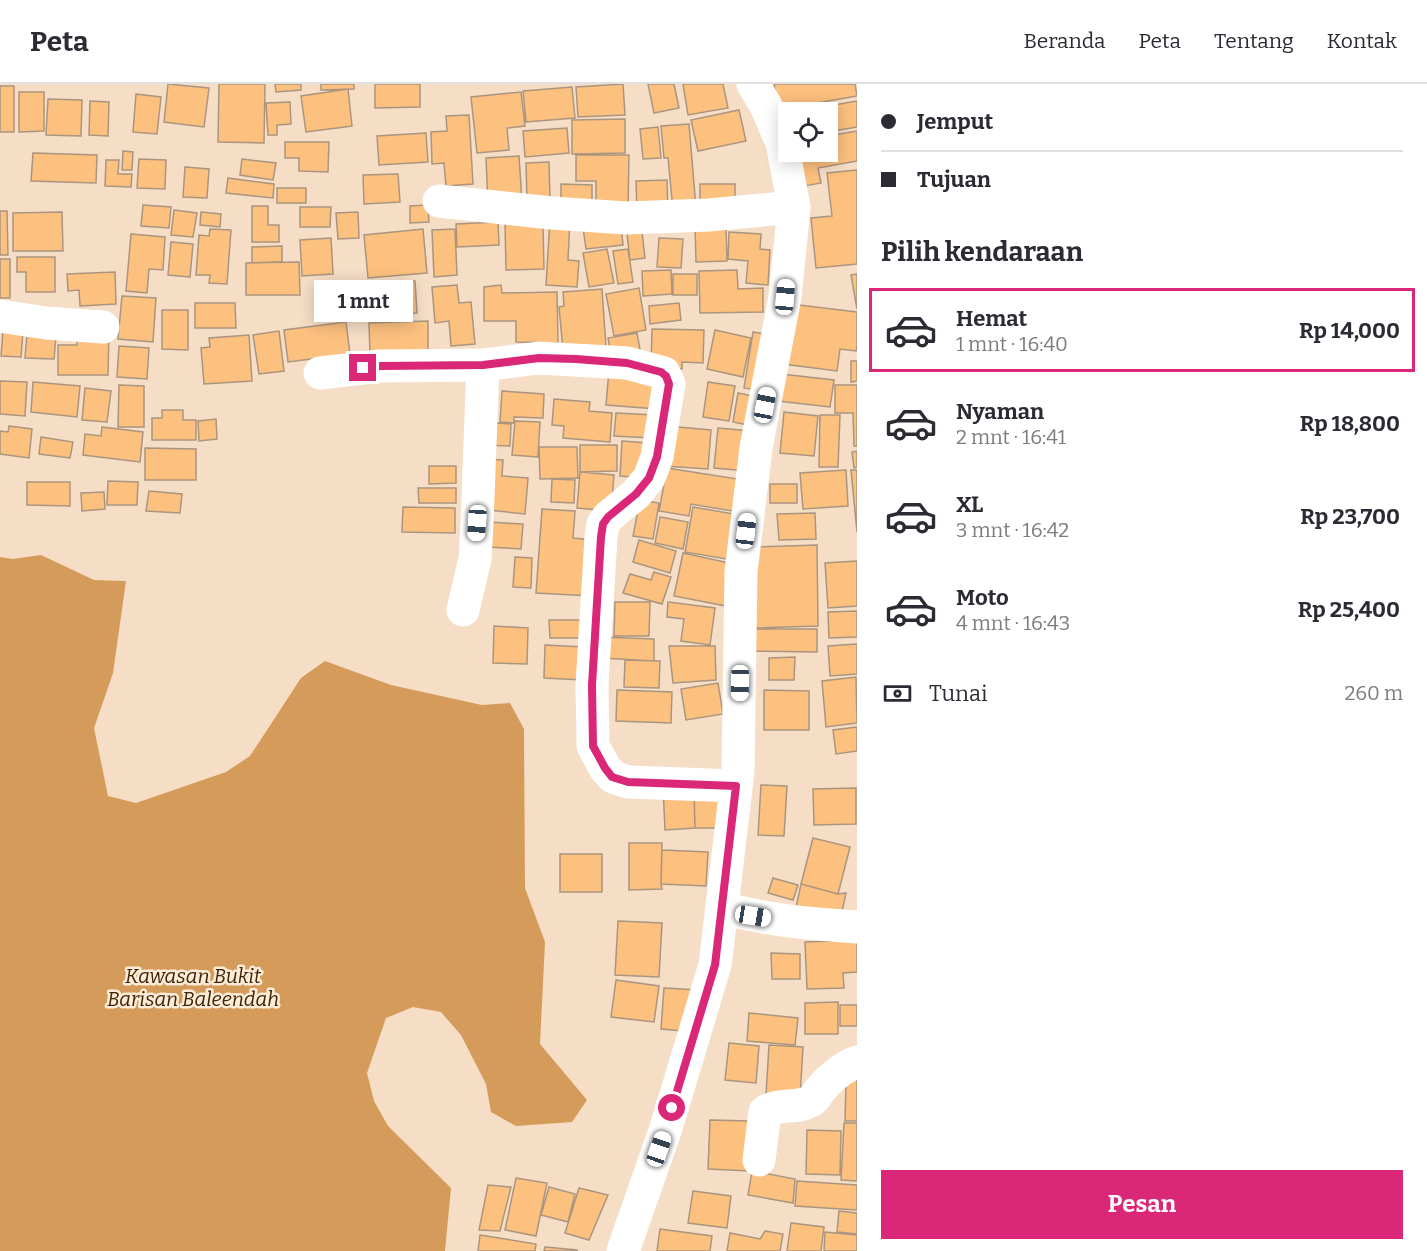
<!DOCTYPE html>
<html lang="id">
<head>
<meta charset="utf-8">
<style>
	:root { --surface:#fff; --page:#f7f7f7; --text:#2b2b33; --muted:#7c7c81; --line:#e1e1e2; --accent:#db2777 }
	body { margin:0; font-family:Bitter,serif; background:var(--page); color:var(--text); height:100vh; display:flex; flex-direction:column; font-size:22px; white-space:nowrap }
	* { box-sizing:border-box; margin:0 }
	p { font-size:20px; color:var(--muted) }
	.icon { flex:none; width:33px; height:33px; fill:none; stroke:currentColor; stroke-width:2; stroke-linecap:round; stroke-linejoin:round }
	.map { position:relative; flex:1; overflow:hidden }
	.side { display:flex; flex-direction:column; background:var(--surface); width:570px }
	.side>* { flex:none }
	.banner { display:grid; align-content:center; height:132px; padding:0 24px; background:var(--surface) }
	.buttons { position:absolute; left:778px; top:18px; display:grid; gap:12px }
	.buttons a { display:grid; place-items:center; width:60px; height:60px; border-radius:0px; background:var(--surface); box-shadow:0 3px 15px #0003; font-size:30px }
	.end { position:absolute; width:27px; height:27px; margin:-14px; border:8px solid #db2777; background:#fff; box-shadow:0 0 0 3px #fff }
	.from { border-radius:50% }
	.bubble { position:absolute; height:42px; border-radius:0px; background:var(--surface); box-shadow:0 3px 15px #0003; font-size:20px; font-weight:700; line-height:42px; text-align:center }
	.car { position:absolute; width:18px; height:36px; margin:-18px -9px; border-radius:8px; box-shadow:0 0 4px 2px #0007; background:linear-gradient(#fff 24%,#345 0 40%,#fff 0 76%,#345 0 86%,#fff 0) }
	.banner b { display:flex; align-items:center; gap:21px; height:57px; font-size:22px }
	.banner b+b { border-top:2px solid var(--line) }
	.banner i { width:15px; height:15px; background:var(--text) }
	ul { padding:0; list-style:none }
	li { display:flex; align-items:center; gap:18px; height:84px; margin:0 12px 9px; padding:0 12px; border:3px solid transparent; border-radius:0px }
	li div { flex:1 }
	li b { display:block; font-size:22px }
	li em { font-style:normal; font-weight:700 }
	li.active { border-color:var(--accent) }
	li>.icon { width:54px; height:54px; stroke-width:1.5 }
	h2 { padding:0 24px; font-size:27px; line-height:72px }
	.pay { display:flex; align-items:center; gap:15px; height:66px; padding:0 24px; font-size:22px }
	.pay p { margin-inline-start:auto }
	.primary-button { display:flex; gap:12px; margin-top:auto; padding:12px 24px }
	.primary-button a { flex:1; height:69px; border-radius:0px; background:var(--accent); color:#fff; font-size:24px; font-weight:700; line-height:69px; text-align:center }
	header { display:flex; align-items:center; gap:36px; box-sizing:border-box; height:84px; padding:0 30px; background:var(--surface); border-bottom:2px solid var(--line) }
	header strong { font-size:28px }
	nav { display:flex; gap:33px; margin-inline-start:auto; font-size:21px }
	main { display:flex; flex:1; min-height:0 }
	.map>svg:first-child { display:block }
</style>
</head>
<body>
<header>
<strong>Peta</strong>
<nav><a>Beranda</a><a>Peta</a><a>Tentang</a><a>Kontak</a></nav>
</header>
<main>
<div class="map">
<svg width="857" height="1167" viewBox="0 0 857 1167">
	<rect width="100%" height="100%" fill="#f5dec5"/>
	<!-- forest -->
	<path fill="#d49b5a" d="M 41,471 L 94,496 L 126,497 L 113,589 L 94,644 L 108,712 L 136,719 L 226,688 L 250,672 L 301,594 L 325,577 L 391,601 L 482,621 L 510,619 L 524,645 L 525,804 L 545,858 L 540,960 L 587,1016 L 572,1038 L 516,1042 L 491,1028 L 486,1000 L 461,951 L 441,928 L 413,923 L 386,934 L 367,989 L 374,1017 L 388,1042 L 451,1104 L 445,1167 L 0,1167 L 0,473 L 13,475 Z"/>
	<!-- building -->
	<path fill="#fcc07f" stroke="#ab957f" stroke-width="1.5" d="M 168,0 L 209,4 L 204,43 L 164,38 Z
		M 219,0 L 265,0 L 264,59 L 218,58 Z
		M 275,0 L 301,0 L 301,6 L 276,8 Z
		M 321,0 L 354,0 L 354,5 L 321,6 Z
		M 375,0 L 420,0 L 420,23 L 375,24 Z
		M 623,0 L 625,31 L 578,33 L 576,3 Z
		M 648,0 L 674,0 L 679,24 L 654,29 Z
		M 683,0 L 723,0 L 728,24 L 688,31 Z
		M 774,0 L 855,0 L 857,12 L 778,26 Z
		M 0,2 L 14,2 L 14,48 L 0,48 Z
		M 572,3 L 575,34 L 526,38 L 523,7 Z
		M 348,5 L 352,42 L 306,48 L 301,12 Z
		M 19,8 L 44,8 L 44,47 L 19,48 Z
		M 521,8 L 525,42 L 507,44 L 509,66 L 477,69 L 471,13 Z
		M 136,10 L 161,13 L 157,50 L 133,48 Z
		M 48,15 L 82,16 L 81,52 L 46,51 Z
		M 90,17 L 109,18 L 108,52 L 89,51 Z
		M 857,17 L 857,43 L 828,48 L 828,28 L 794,28 Z
		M 290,18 L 291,40 L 277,41 L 277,51 L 268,51 L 266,19 Z
		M 739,26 L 746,57 L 698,67 L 691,36 Z
		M 469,31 L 473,100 L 446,102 L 444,79 L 432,80 L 431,48 L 447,47 L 446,32 Z
		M 625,35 L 625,69 L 572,70 L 572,36 Z
		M 689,40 L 696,124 L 673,126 L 668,74 L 664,74 L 661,42 Z
		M 658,43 L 661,74 L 643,75 L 640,45 Z
		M 567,44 L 569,69 L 525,73 L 523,47 Z
		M 857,47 L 857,77 L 818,84 L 821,99 L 799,103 L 793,68 L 828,68 L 828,52 Z
		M 426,49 L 428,78 L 379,81 L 377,52 Z
		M 285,58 L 329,58 L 328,88 L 299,87 L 299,74 L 285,74 Z
		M 123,67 L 133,68 L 132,86 L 122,86 Z
		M 33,69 L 97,71 L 96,99 L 31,97 Z
		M 576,71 L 629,71 L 628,125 L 596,125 L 596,97 L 576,97 Z
		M 519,72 L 522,118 L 488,120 L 486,74 Z
		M 139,75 L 166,76 L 165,105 L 137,104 Z
		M 242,75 L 276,79 L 273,96 L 240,91 Z
		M 106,76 L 119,76 L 118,90 L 132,90 L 131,103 L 105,102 Z
		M 549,78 L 550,115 L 527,116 L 526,79 Z
		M 185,83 L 209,85 L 207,114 L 183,113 Z
		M 857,86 L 857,180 L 816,184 L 811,134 L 832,132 L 827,89 Z
		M 398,90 L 400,118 L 364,120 L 363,91 Z
		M 228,94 L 274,100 L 273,114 L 226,109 Z
		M 667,96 L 668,130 L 637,131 L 636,97 Z
		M 561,100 L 592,101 L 592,123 L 561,123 Z
		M 700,100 L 735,100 L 735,126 L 700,126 Z
		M 277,104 L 306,104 L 306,119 L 277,119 Z
		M 143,121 L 171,123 L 169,144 L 141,142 Z
		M 428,121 L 429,138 L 410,139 L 410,122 Z
		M 252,122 L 268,122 L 268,141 L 279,141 L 279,158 L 252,158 Z
		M 300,123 L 331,123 L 330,143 L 300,143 Z
		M 174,126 L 197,129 L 193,153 L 171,151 Z
		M 0,127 L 7,127 L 8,171 L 0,171 Z
		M 62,128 L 63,167 L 13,167 L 13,129 Z
		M 201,128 L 221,130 L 220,143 L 200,141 Z
		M 358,128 L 359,154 L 338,155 L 336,129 Z
		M 550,134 L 570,135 L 568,176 L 579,177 L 577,203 L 546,201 Z
		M 498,138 L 499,161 L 457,163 L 456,140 Z
		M 641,139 L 645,174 L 630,176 L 626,141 Z
		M 505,140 L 543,140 L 544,185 L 506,186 Z
		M 621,140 L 623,161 L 586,165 L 583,144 Z
		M 726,140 L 727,177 L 696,178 L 695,141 Z
		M 210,145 L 231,146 L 227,200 L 209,199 L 210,191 L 196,191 L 199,151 L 209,152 Z
		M 423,145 L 427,189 L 368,194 L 364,151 Z
		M 455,145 L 457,191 L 434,193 L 432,146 Z
		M 729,148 L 761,150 L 760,165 L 770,166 L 768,201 L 746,199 L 748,177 L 728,175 Z
		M 131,150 L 165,153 L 163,186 L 149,185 L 147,209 L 126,207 Z
		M 331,154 L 333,190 L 302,192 L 300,156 Z
		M 659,154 L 683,155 L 681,184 L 657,183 Z
		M 171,158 L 193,160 L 190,193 L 168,191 Z
		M 282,162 L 282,178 L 252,179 L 252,163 Z
		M 607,165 L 614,199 L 589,203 L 583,169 Z
		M 628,165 L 633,198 L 618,200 L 613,167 Z
		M 17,173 L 55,173 L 55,208 L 26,208 L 26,188 L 17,188 Z
		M 0,175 L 10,175 L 10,214 L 0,214 Z
		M 299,178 L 300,211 L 246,211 L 246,179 Z
		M 671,186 L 672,210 L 643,212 L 642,187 Z
		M 737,186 L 738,205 L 763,204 L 763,228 L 700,229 L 699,187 Z
		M 115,188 L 116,220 L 80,222 L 79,206 L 68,207 L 67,190 Z
		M 673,190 L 697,190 L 697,211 L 673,211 Z
		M 857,190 L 857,225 L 851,191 Z
		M 415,197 L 417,229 L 371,231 L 369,199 Z
		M 457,201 L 459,219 L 471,218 L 475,260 L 451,262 L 449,237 L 435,239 L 432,203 Z
		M 501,201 L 502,209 L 557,208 L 558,259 L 516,258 L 516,237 L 484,237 L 484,203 Z
		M 639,204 L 646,246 L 614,252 L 606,210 Z
		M 602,205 L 606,263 L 563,266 L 559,223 L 564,222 L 563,208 Z
		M 122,212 L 156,214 L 153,258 L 118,255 Z
		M 195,219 L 235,219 L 236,244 L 195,244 Z
		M 679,219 L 681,236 L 650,240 L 649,222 Z
		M 791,220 L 857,228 L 857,262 L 856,267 L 840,265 L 837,287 L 783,280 Z
		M 162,226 L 188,226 L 188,266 L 162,265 Z
		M 4,234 L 24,235 L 21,273 L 1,272 Z
		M 428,237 L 428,268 L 370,270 L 369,239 Z
		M 346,238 L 350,270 L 288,278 L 284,246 Z
		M 652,245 L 704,246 L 703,279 L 682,278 L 682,285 L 651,284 Z
		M 77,246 L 109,247 L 108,291 L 58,291 L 58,261 L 77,261 Z
		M 715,246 L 751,254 L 743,293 L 707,285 Z
		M 279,247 L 284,287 L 259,290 L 253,251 Z
		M 753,248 L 772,251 L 763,307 L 744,304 Z
		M 637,249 L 640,266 L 611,271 L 608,254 Z
		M 27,250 L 56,252 L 54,275 L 25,274 Z
		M 249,251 L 252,297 L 204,300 L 201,264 L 210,263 L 209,254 Z
		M 119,262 L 149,264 L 147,295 L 117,293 Z
		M 851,277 L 857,277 L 857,297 L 851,298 Z
		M 609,286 L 660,291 L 657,325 L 606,321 Z
		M 781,290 L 834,296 L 830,323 L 778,317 Z
		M 0,297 L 27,298 L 25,332 L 0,330 Z
		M 33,298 L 80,302 L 77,333 L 31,328 Z
		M 708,298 L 735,302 L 729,337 L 703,333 Z
		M 119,301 L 144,302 L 144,343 L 118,343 Z
		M 835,301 L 857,301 L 857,362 L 854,362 L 853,329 L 835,329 Z
		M 85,304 L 111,307 L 107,338 L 82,336 Z
		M 502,307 L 544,310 L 543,334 L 514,333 L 514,339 L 500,338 Z
		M 738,309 L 753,312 L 748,341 L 733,338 Z
		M 554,315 L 590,318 L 589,327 L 612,329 L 610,358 L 563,354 L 564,342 L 552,341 Z
		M 162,326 L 183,326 L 183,336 L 196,336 L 196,356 L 152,356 L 152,334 L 162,334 Z
		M 784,328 L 818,332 L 814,372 L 780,369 Z
		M 616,329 L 654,331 L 652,354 L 614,352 Z
		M 820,331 L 840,331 L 838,383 L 819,383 Z
		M 216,335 L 217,355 L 199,357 L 198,337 Z
		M 515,337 L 540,338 L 538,373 L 512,371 Z
		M 483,338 L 511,340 L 510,362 L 482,361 Z
		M 9,342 L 32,345 L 29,374 L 0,370 L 0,347 L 8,348 Z
		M 667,342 L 711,346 L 708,385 L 664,382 Z
		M 102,343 L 143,348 L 140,378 L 83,371 L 85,350 L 101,352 Z
		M 718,344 L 751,347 L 747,387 L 714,384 Z
		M 41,353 L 73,358 L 70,374 L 39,370 Z
		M 622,357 L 649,359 L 647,394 L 620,392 Z
		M 580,361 L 617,361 L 617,387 L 580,388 Z
		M 539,363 L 577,363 L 578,394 L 540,395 Z
		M 145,364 L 196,365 L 196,396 L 145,396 Z
		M 857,367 L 857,383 L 854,384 L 852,368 Z
		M 484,375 L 503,376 L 502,392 L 528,394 L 525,430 L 479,425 Z
		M 429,382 L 456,382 L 456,399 L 429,400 Z
		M 667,384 L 744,396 L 738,428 L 691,420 L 689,432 L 659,427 Z
		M 846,386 L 848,422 L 803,425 L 800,389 Z
		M 851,386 L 857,386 L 857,448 Z
		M 580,388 L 614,391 L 611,427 L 577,424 Z
		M 552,395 L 575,396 L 574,419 L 551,418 Z
		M 108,397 L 138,398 L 137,421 L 107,421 Z
		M 27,398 L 70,398 L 70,422 L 27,421 Z
		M 770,400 L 797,400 L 797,419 L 770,419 Z
		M 418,404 L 456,404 L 456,419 L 419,419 Z
		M 149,407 L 182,410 L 180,429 L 146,427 Z
		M 104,408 L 105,425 L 82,427 L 81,409 Z
		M 640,416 L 659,419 L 653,455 L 633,452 Z
		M 403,423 L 455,424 L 455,449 L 402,448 Z
		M 693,423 L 740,431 L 732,476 L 685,468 Z
		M 542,425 L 575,427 L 573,454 L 595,456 L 591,512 L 536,509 Z
		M 815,429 L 816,455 L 779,456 L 777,430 Z
		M 660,433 L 688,438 L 683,465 L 655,459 Z
		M 488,438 L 523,440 L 521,465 L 487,463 Z
		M 639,456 L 676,467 L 670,489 L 633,478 Z
		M 817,461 L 818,542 L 753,544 L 752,463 Z
		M 683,469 L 734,480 L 726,522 L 674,512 Z
		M 515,473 L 532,474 L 531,504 L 513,503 Z
		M 857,477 L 857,522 L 828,524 L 825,479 Z
		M 654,488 L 671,493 L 662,520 L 623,509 L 630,490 L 651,496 Z
		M 615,518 L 650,518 L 649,552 L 614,552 Z
		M 668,518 L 715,524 L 710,561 L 681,557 L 684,535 L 667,533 Z
		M 857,527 L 857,553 L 829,554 L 828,528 Z
		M 549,536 L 582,536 L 582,554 L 550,554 Z
		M 494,542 L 528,544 L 527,580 L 493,579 Z
		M 750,545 L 817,545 L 817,568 L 750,567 Z
		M 601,553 L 654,555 L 654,577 L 601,574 Z
		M 857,560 L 857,590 L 830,592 L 828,562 Z
		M 545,561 L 584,563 L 583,596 L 544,594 Z
		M 669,562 L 715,562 L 716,596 L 673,599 Z
		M 795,573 L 794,596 L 769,596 L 769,574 Z
		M 625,576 L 660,577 L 659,604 L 624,603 Z
		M 856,593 L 857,639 L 826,643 L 822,597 Z
		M 718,599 L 723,630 L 686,636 L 681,605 Z
		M 617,606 L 672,608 L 671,639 L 616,637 Z
		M 764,606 L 809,607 L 809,646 L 764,646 Z
		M 857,643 L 857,667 L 836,670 L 833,646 Z
		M 761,701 L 787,702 L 784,752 L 758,751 Z
		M 663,702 L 694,707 L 695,744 L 665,746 Z
		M 856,704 L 856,740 L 814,741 L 813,705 Z
		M 720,706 L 721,744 L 695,744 L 694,707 Z
		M 813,754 L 850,763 L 838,810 L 801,800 Z
		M 629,759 L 662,759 L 661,800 L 662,805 L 629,806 Z
		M 662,766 L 708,768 L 706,802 L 661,800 Z
		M 560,770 L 602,770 L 602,808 L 560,808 Z
		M 773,794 L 798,801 L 793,816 L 768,809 Z
		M 801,800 L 838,810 L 846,809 L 840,837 L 795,828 Z
		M 618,837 L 662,839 L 659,893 L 615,891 Z
		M 857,856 L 857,888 L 843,889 L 844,904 L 807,905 L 805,858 Z
		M 771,869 L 800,870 L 800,895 L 772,895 Z
		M 616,896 L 659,902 L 654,938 L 611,933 Z
		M 664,904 L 698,906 L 694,948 L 661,945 Z
		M 838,918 L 838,950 L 805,950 L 805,919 Z
		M 840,921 L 857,921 L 857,942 L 840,942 Z
		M 749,929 L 798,934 L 795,961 L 747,957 Z
		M 729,959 L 759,962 L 756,999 L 725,996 Z
		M 769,961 L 803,963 L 800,1013 L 766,1011 Z
		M 846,996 L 857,996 L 857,1037 L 845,1037 Z
		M 710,1036 L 751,1037 L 750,1087 L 708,1085 Z
		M 844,1039 L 857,1039 L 857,1097 L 841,1096 Z
		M 807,1046 L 841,1047 L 840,1091 L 806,1090 Z
		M 752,1087 L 795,1095 L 793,1119 L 748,1111 Z
		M 516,1094 L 547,1099 L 536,1152 L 505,1146 Z
		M 797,1097 L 857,1101 L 857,1126 L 795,1122 Z
		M 488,1101 L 511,1103 L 500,1147 L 479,1146 Z
		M 549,1103 L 575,1110 L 568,1138 L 541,1131 Z
		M 579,1104 L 608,1111 L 589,1156 L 565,1149 Z
		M 693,1107 L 731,1112 L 727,1144 L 688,1139 Z
		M 839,1127 L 857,1129 L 857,1150 L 837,1148 Z
		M 791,1139 L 824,1143 L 821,1167 L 787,1167 Z
		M 660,1145 L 712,1152 L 710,1167 L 657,1167 Z
		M 765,1147 L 783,1150 L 780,1167 L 727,1167 L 730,1149 L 760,1155 Z
		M 825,1148 L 857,1151 L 857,1167 L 824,1167 Z
		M 480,1151 L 536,1160 L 535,1167 L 478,1167 Z
		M 545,1163 L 577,1166 L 577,1167 L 544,1167 Z"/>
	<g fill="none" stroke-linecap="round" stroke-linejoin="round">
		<!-- street -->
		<path stroke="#fff" stroke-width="33" d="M 439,117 L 552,129 L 626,134 L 709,131 L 794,123
			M 0,232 L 46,239 L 103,243
			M 320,289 L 380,282 L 483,281 L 539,274 L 627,279 L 664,289 L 669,300 L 657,373 L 649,394 L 636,410 L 608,433 L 603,440 L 601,453 L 592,601 L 593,662 L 605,684 L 613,693 L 628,698 L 736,702
			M 463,526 L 475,475 L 477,439 L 483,281
			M 722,824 C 767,836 810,840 857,843
			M 759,1076 L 765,1028 C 779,1019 797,1025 811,1017 C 815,1015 817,1010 820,1006 C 829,995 843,983 857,978
			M 623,1167 L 666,1044 L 715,881 L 738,687 L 741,488 L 756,364 L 785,213 L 794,123 L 782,59 L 766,22 L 753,0"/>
	</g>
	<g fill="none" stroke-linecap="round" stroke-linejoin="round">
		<!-- route -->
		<path stroke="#db2777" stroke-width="8" d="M 363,284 L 381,282 L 483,281 L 539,274 L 576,275 L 627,279 L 661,288 L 666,292 L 669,300 L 657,373 L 649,394 L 636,410 L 608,433 L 603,440 L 601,453 L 592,601 L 593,662 L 605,684 L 612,693 L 628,698 L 736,702 L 715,881 L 672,1024"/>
	</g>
	<g text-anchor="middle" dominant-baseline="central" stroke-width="5" stroke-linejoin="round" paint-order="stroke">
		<!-- park labels -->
		<g font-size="20" font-style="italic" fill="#3d2508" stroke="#ffecd8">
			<text x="193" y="892">Kawasan Bukit<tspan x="193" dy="23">Barisan Baleendah</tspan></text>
		</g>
	</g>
</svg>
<div class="buttons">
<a><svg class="icon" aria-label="locate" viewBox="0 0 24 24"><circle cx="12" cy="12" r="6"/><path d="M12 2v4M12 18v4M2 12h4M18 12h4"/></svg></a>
</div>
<i class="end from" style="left:672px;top:1024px"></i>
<i class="end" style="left:363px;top:284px"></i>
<div class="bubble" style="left:314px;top:196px;width:99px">1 mnt</div>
<i class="car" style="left:785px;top:213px;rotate:5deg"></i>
<i class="car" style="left:765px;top:321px;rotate:11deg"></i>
<i class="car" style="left:477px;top:439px;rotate:184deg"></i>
<i class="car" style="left:746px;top:447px;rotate:7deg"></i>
<i class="car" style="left:740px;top:599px;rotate:181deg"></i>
<i class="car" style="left:753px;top:832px;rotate:99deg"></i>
<i class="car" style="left:659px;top:1065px;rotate:19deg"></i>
</div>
<section class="side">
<div class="banner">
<b><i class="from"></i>Jemput</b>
<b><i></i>Tujuan</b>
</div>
<h2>Pilih kendaraan</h2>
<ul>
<li class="active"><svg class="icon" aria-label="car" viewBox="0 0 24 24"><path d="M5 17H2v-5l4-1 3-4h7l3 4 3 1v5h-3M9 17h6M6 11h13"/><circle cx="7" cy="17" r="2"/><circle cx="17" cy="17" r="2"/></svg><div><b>Hemat</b><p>1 mnt · 16:40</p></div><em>Rp 14,000</em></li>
<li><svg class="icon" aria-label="car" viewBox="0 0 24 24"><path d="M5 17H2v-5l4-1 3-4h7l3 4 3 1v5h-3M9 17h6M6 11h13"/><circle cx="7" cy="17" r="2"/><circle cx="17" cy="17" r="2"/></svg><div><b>Nyaman</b><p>2 mnt · 16:41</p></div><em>Rp 18,800</em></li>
<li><svg class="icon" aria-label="car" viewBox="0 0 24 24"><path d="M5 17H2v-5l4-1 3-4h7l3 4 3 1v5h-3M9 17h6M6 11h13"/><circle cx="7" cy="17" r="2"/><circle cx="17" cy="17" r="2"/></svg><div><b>XL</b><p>3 mnt · 16:42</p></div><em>Rp 23,700</em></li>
<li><svg class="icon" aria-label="car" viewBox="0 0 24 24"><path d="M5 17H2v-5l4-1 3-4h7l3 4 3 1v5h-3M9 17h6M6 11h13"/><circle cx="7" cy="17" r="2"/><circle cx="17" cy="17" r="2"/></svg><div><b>Moto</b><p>4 mnt · 16:43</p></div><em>Rp 25,400</em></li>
</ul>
<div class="pay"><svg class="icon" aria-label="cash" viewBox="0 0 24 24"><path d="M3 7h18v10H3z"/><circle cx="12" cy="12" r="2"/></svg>Tunai<p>260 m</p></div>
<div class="primary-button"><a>Pesan</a></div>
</section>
</main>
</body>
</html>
